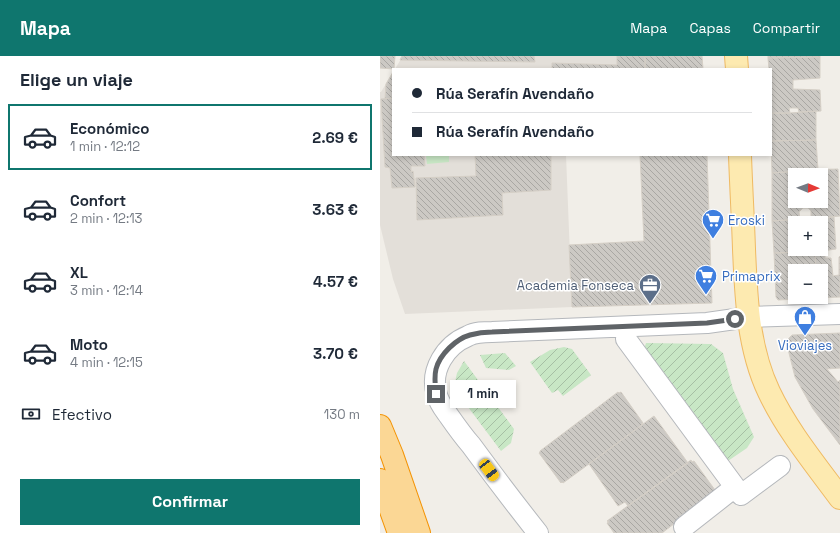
<!DOCTYPE html>
<html lang="es">
<head>
<meta charset="utf-8">
<style>
	:root { --surface:#fff; --page:#f6f6f7; --text:#1f2937; --muted:#747a83; --line:#e0e1e3; --accent:#0f766e }
	body { margin:0; font-family:"Space Grotesk",sans-serif; background:var(--page); color:var(--text); height:100vh; display:flex; flex-direction:column; font-size:15px; white-space:nowrap }
	* { box-sizing:border-box; margin:0 }
	p { font-size:13px; color:var(--muted) }
	.icon { flex:none; width:22px; height:22px; fill:none; stroke:currentColor; stroke-width:2; stroke-linecap:round; stroke-linejoin:round }
	.map { position:relative; flex:1; overflow:hidden }
	.drawer { display:flex; flex-direction:column; background:var(--surface); width:380px }
	.drawer>* { flex:none }
	.top-card { position:absolute; left:12px; top:12px; width:380px; height:88px; border-radius:0px; box-shadow:0 2px 6px #0003; display:grid; align-content:center; height:88px; padding:0 20px; background:var(--surface) }
	.needle { width:26px; rotate:91deg }
	.buttons { position:absolute; left:408px; top:112px; display:grid; gap:8px }
	.buttons a { display:grid; place-items:center; width:40px; height:40px; border-radius:0px; background:var(--surface); box-shadow:0 2px 6px #0003; font-size:20px }
	.end { position:absolute; width:18px; height:18px; margin:-9px; border:5px solid #5f6367; background:#fff; box-shadow:0 0 0 2px #fff }
	.from { border-radius:50% }
	.bubble { position:absolute; height:28px; border-radius:0px; background:var(--surface); box-shadow:0 2px 6px #0003; font-size:13px; font-weight:800; line-height:28px; text-align:center }
	.car { position:absolute; width:12px; height:24px; margin:-12px -6px; border-radius:5px; box-shadow:0 0 3px 1px #0007; background:linear-gradient(#f5c518 24%,#345 0 40%,#f5c518 0 76%,#345 0 86%,#f5c518 0) }
	.top-card b { display:flex; align-items:center; gap:14px; height:38px; font-size:15px }
	.top-card b+b { border-top:1px solid var(--line) }
	.top-card i { width:10px; height:10px; background:var(--text) }
	ul { padding:0; list-style:none }
	li { display:flex; align-items:center; gap:12px; height:66px; margin:0 8px 6px; padding:0 12px; border:2px solid transparent; border-radius:0px }
	li div { flex:1 }
	li b { display:block; font-size:15px }
	li em { font-style:normal; font-weight:800 }
	li.on { border-color:var(--accent) }
	li>.icon { width:36px; height:36px; stroke-width:1.5 }
	h2 { padding:0 20px; font-size:18px; line-height:48px }
	.pay { display:flex; align-items:center; gap:10px; height:44px; padding:0 20px; font-size:15px }
	.pay p { margin-inline-start:auto }
	.action { display:flex; gap:8px; margin-top:auto; padding:8px 20px }
	.action a { flex:1; height:46px; border-radius:0px; background:var(--accent); color:#fff; font-size:16px; font-weight:800; line-height:46px; text-align:center }
	header { display:flex; align-items:center; gap:24px; box-sizing:border-box; height:56px; padding:0 20px; background:var(--accent); color:#fff }
	header strong { font-size:19px }
	nav { display:flex; gap:22px; margin-inline-start:auto; font-size:14px }
	main { display:flex; flex:1; min-height:0 }
	.map>svg:first-child { display:block }
</style>
</head>
<body>
<header>
<strong>Mapa</strong>
<nav><a>Mapa</a><a>Capas</a><a>Compartir</a></nav>
</header>
<main>
<section class="drawer">
<h2>Elige un viaje</h2>
<ul>
<li class="on"><svg class="icon" aria-label="car" viewBox="0 0 24 24"><path d="M5 17H2v-5l4-1 3-4h7l3 4 3 1v5h-3M9 17h6M6 11h13"/><circle cx="7" cy="17" r="2"/><circle cx="17" cy="17" r="2"/></svg><div><b>Económico</b><p>1 min · 12:12</p></div><em>2.69 €</em></li>
<li><svg class="icon" aria-label="car" viewBox="0 0 24 24"><path d="M5 17H2v-5l4-1 3-4h7l3 4 3 1v5h-3M9 17h6M6 11h13"/><circle cx="7" cy="17" r="2"/><circle cx="17" cy="17" r="2"/></svg><div><b>Confort</b><p>2 min · 12:13</p></div><em>3.63 €</em></li>
<li><svg class="icon" aria-label="car" viewBox="0 0 24 24"><path d="M5 17H2v-5l4-1 3-4h7l3 4 3 1v5h-3M9 17h6M6 11h13"/><circle cx="7" cy="17" r="2"/><circle cx="17" cy="17" r="2"/></svg><div><b>XL</b><p>3 min · 12:14</p></div><em>4.57 €</em></li>
<li><svg class="icon" aria-label="car" viewBox="0 0 24 24"><path d="M5 17H2v-5l4-1 3-4h7l3 4 3 1v5h-3M9 17h6M6 11h13"/><circle cx="7" cy="17" r="2"/><circle cx="17" cy="17" r="2"/></svg><div><b>Moto</b><p>4 min · 12:15</p></div><em>3.70 €</em></li>
</ul>
<div class="pay"><svg class="icon" aria-label="cash" viewBox="0 0 24 24"><path d="M3 7h18v10H3z"/><circle cx="12" cy="12" r="2"/></svg>Efectivo<p>130 m</p></div>
<div class="action"><a>Confirmar</a></div>
</section>
<div class="map">
<svg width="460" height="477" viewBox="0 0 460 477">
	<defs>
		<pattern id="garden-furrows" width="10" height="10" patternUnits="userSpaceOnUse"><rect width="10" height="10" fill="#c8e7c5"/><path d="M-1 1l2-2M0 10L10 0M9 11l2-2" fill="none" stroke="#a6bfa4"/></pattern>
		<pattern id="building-back-hatch" width="6" height="6" patternUnits="userSpaceOnUse"><rect width="6" height="6" fill="#ccc9c4"/><path d="M-1 5l2 2M0 0l6 6M5-1l2 2" fill="none" stroke="#a9a7a3"/></pattern>
	</defs>
	<rect width="100%" height="100%" fill="#f1eee8"/>
	<!-- education -->
	<path fill="#e3dfd9" d="M 154,0 L 237,0 L 237,9 L 173,7 L 172,13 L 15,13 L 21,3 L 154,6 Z
		M 13,16 L 13,99 L 186,99 L 192,251 L 25,258 L 13,223 L 0,169 L 0,36 L 1,36 Z"/>
	<!-- grass -->
	<path fill="#c8e7c5" d="M 46,99 L 69,99 L 69,106 L 47,108 Z"/>
	<!-- garden -->
	<path fill="url(#garden-furrows)" d="M 266,287 L 331,288 L 343,297 L 353,333 L 374,381 L 367,392 L 345,407 L 264,293 Z
		M 184,291 L 192,293 L 211,319 L 183,340 L 178,334 L 172,337 L 150,306 L 170,294 Z
		M 125,297 L 136,310 L 129,314 L 106,312 L 100,299 Z
		M 84,305 L 134,373 L 131,387 L 121,395 L 79,339 L 75,326 L 77,317 Z"/>
	<!-- building -->
	<path fill="url(#building-back-hatch)" stroke="#d5cfc6" fill-rule="evenodd" d="M 0,0 L 15,0 L 14,13 L 0,12 Z
		M 22,0 L 154,0 L 155,6 L 20,4 Z
		M 237,0 L 265,0 L 265,13 L 172,13 L 172,7 L 237,9 Z
		M 265,0 L 322,0 L 323,13 L 265,13 Z
		M 388,0 L 440,0 L 440,1 L 388,2 Z
		M 440,1 L 440,22 L 413,24 L 413,33 L 440,34 L 441,55 L 419,56 L 418,52 L 409,52 L 410,57 L 391,57 L 391,13 L 389,13 L 388,2 Z
		M 13,16 L 13,42 L 5,43 L 6,28 Z
		M 13,42 L 13,99 L 44,99 L 45,110 L 31,110 L 31,116 L 33,115 L 35,131 L 12,132 L 10,112 L 5,111 L 1,43 Z
		M 436,55 L 436,84 L 391,85 L 391,57 L 410,57 Z
		M 436,84 L 438,114 L 392,117 L 391,85 Z
		M 95,99 L 171,99 L 171,134 L 122,137 L 123,159 L 37,164 L 36,122 L 96,120 Z
		M 260,99 L 327,99 L 332,247 L 192,251 L 189,189 L 264,185 Z
		M 458,113 L 460,160 L 431,163 L 431,155 L 428,152 L 423,152 L 419,156 L 420,163 L 392,165 L 392,117 L 418,115 L 418,119 L 415,119 L 415,145 L 441,145 L 441,119 L 429,119 L 429,114 Z
		M 454,161 L 456,193 L 435,196 L 394,197 L 392,165 ZM 415,167 L 441,167 L 441,193 L 415,193 Z
		M 445,195 L 445,202 L 451,202 L 453,220 L 459,219 L 459,201 L 460,200 L 460,241 L 438,242 L 438,241 L 441,241 L 441,215 L 436,215 L 435,196 Z
		M 435,196 L 436,215 L 415,215 L 415,241 L 438,241 L 438,242 L 398,244 L 396,241 L 394,197 Z
		M 460,277 L 460,312 L 447,313 L 458,326 L 460,324 L 460,389 L 433,353 L 415,321 L 406,285 L 412,279 Z
		M 238,336 L 239,337 L 241,336 L 263,367 L 261,368 L 262,369 L 183,427 L 182,426 L 181,427 L 159,397 L 160,396 L 160,395 Z
		M 274,360 L 308,407 L 248,450 L 245,446 L 238,450 L 209,408 Z
		M 311,404 L 312,406 L 314,405 L 335,434 L 334,434 L 334,436 L 298,462 L 299,464 L 282,477 L 234,477 L 227,467 L 229,466 L 227,465 Z"/>
	<g fill="none" stroke-linecap="round" stroke-linejoin="round">
		<!-- minor casing -->
		<g stroke="#b5b8bc" stroke-width="22">
			<path id="minor" d="M 246,283 L 355,431
				M 304,471 L 355,431 L 361,439 L 400,410
				M 158,477 C 135,448 113,419 91,389 C 83,380 76,370 69,360 C 64,353 59,347 57,339 C 49,314 66,289 88,280 C 95,276 104,276 112,276 L 327,267 L 369,261 L 460,258"/>
		</g>
		<!-- major casing -->
		<g stroke="#efba63" stroke-width="24">
			<path id="major" d="M 356,0 L 357,13
				M 360,99 C 361,130 363,162 364,193 C 366,241 368,292 389,336 C 407,374 435,408 460,442"/>
		</g>
		<!-- highway casing -->
		<g stroke="#f39305" stroke-width="24">
			<path id="highway" d="M 0,370 L 12,399 L 39,477
				M 0,424 L 19,477"/>
		</g>
		<!-- minor -->
		<use href="#minor" stroke="#fff" stroke-width="20"/>
		<!-- major -->
		<use href="#major" stroke="#fdeab0" stroke-width="22"/>
		<!-- highway -->
		<use href="#highway" stroke="#fbd795" stroke-width="22"/>
	</g>
	<g fill="none" stroke-linecap="round" stroke-linejoin="round">
		<!-- route -->
		<path stroke="#5f6367" stroke-width="5" d="M 56,338 C 55,329 54,321 56,313 C 60,298 76,283 90,279 C 97,277 105,276 112,276 L 327,267 L 355,263"/>
	</g>
	<!-- icons -->
	<defs>
		<g id="supermarket-pin" transform="scale(1.15)"><path d="M0 17L-7.5 6A9.5 9.5 0 1 1 7.5 6Z" fill="#3f7fe0" stroke="#fff"/><path d="M-6-5.5h2.5l.6 2H6L4.5 2H-2.5L-4.4-4H-6ZM-1.5 3.2a1.3 1.3 0 1 0 .1 0ZM3 3.2a1.3 1.3 0 1 0 .1 0Z" fill="#fff"/></g>
		<g id="office-pin" transform="scale(1.15)"><path d="M0 17L-7.5 6A9.5 9.5 0 1 1 7.5 6Z" fill="#5c6f8a" stroke="#fff"/><path d="M-6-3h4V-5.5h4V-3h4V5H-6ZM-1-4.5V-3h2v-1.5ZM-6 0V1H6V0Z" fill="#fff"/></g>
		<g id="shop-pin" transform="scale(1.15)"><path d="M0 17L-7.5 6A9.5 9.5 0 1 1 7.5 6Z" fill="#3f7fe0" stroke="#fff"/><path d="M-5-2.5h2.3a2.7 3.5 0 0 1 5.4 0H5L5.5 6h-11ZM-1.5-2.5h3a1.5 2.3 0 0 0-3 0Z" fill="#fff"/></g>
	</defs>
	<g fill-rule="evenodd">
		<use href="#supermarket-pin" x="333" y="164"/>
		<use href="#supermarket-pin" x="326" y="220"/>
		<use href="#office-pin" x="270" y="229"/>
		<use href="#shop-pin" x="425" y="261"/>
	</g>
	<g text-anchor="middle" dominant-baseline="central" stroke-width="3" stroke-linejoin="round" paint-order="stroke">
		<!-- shop labels -->
		<g font-size="13" fill="#366cbe" stroke="#fff" text-anchor="start">
			<text x="348" y="164">Eroski</text>
			<text x="342" y="220">Primaprix</text>
			<text x="425" y="289" text-anchor="middle">Vioviajes</text>
		</g>
		<!-- service labels -->
		<g font-size="13" fill="#4e5e75" stroke="#fff" text-anchor="end">
			<text x="254" y="229">Academia Fonseca</text>
		</g>
	</g>
</svg>
<div class="buttons">
<a><svg class="needle" viewBox="-14 -14 28 28"><path d="M0-13l5 13h-10z" fill="#e53935"/><path d="M0 13l5-13h-10z" fill="#747a83"/></svg></a>
<a>+</a>
<a>−</a>
</div>
<i class="end from" style="left:355px;top:263px"></i>
<i class="end" style="left:56px;top:338px"></i>
<div class="bubble" style="left:70px;top:324px;width:66px">1 min</div>
<i class="car" style="left:109px;top:414px;rotate:143deg"></i>
<div class="top-card">
<b><i class="from"></i>Rúa Serafín Avendaño</b>
<b><i></i>Rúa Serafín Avendaño</b>
</div>
</div>
</main>
</body>
</html>
